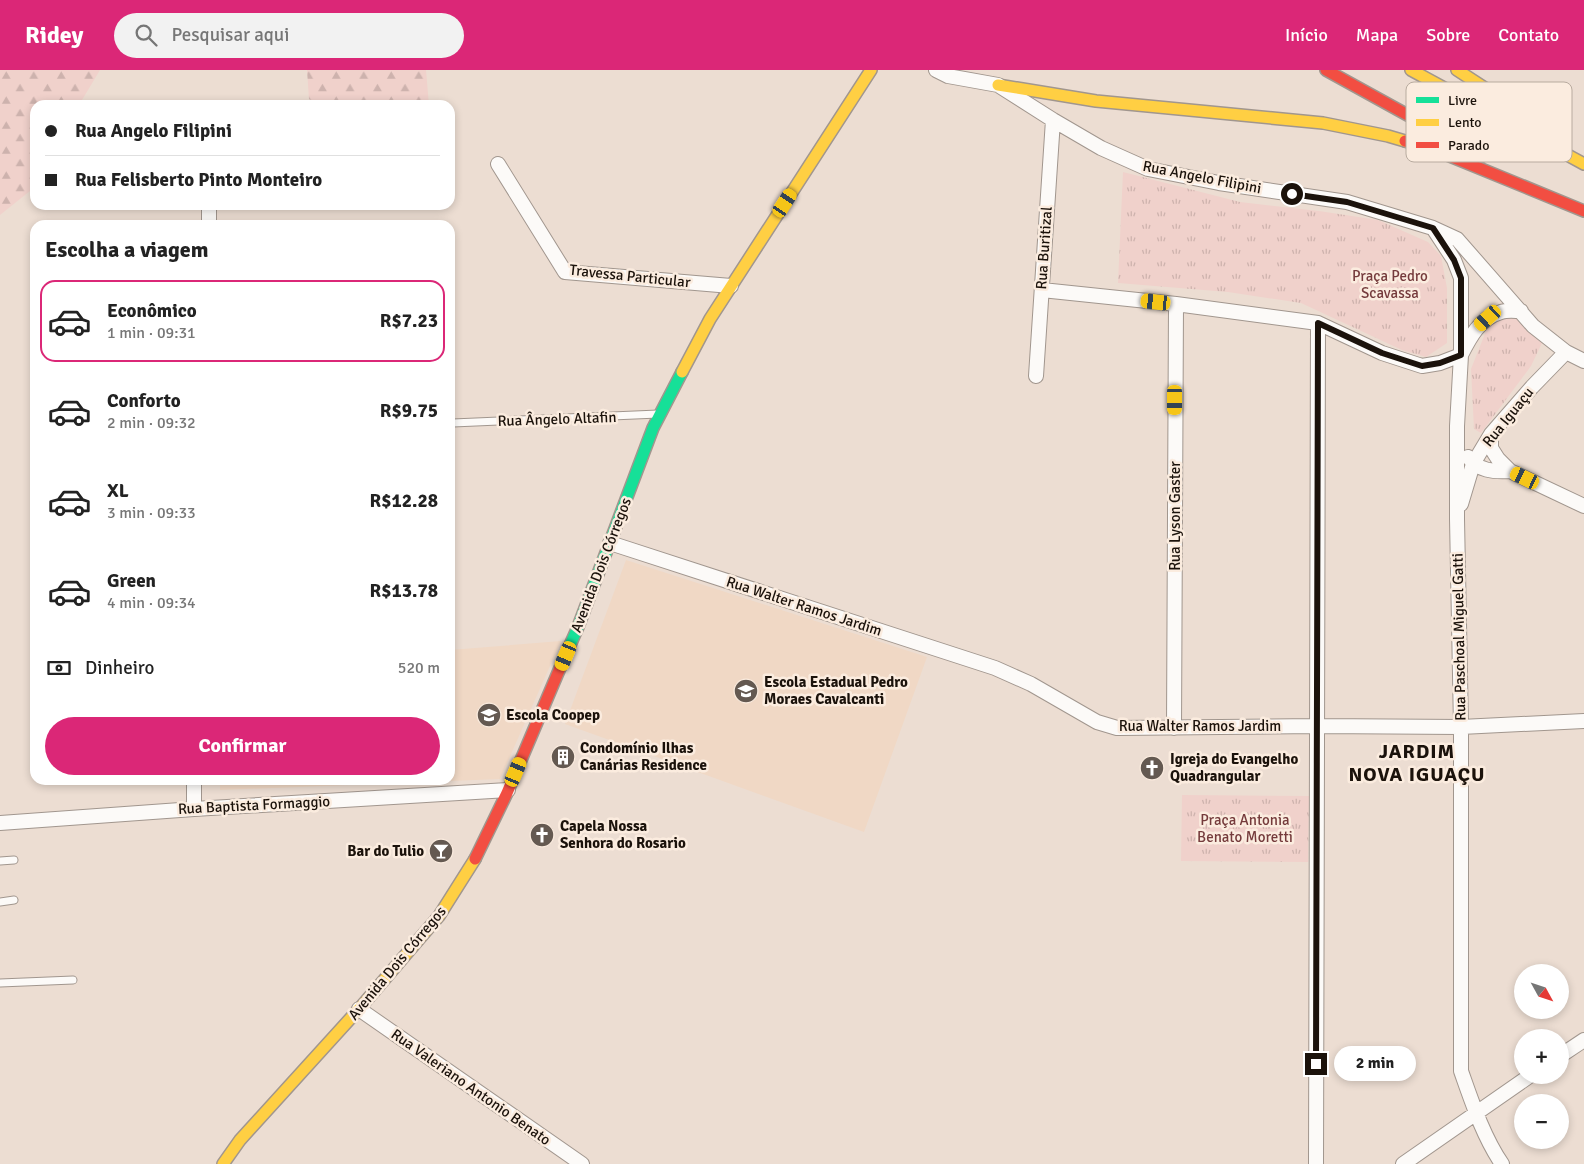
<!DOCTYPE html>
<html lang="pt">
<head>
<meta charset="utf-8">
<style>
	:root { --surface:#fff; --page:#f2f2f2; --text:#222; --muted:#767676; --line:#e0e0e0; --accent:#db2777 }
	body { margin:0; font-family:Signika,sans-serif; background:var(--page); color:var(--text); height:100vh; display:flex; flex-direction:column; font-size:19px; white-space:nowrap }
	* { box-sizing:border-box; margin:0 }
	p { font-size:16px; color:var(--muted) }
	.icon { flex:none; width:28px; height:28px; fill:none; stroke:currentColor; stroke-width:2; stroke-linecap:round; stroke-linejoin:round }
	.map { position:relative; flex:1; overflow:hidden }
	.drawer { position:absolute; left:30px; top:150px; width:425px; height:565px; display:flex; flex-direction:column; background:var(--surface); border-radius:15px; box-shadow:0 2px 8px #0003 }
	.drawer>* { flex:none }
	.top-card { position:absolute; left:30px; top:30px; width:425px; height:110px; border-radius:15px; box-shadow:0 2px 8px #0003; display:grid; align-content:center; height:110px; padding:0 15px; background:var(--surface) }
	.needle { width:32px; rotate:130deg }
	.controls { position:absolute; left:1514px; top:894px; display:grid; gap:10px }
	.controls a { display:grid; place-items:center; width:55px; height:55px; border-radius:50%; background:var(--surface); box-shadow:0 2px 8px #0003; font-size:25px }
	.end { position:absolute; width:22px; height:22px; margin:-11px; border:6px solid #1b120b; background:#fff; box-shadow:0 0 0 2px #fff }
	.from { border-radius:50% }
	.bubble { position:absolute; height:35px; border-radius:18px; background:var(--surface); box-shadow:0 2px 8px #0003; font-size:16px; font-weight:700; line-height:35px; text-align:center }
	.car { position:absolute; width:15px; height:30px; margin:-15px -8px; border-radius:6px; box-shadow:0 0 4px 1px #0007; background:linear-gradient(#f5c518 24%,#345 0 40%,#f5c518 0 76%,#345 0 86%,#f5c518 0) }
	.top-card b { display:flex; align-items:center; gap:18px; height:48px; font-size:19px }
	.top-card b+b { border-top:1px solid var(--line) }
	.top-card i { width:12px; height:12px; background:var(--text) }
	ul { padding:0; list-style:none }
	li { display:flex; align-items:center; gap:15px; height:82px; margin:0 10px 8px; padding:0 5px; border:2px solid transparent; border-radius:15px }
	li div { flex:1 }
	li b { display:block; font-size:19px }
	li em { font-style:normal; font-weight:700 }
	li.selected { border-color:var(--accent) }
	li>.icon { width:45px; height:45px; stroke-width:1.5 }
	h2 { padding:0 15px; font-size:22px; line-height:60px }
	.pay { display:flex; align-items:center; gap:12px; height:55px; padding:0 15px; font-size:19px }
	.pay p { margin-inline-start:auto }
	.action { display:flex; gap:10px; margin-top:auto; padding:10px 15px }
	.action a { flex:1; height:58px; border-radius:30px; background:var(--accent); color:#fff; font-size:20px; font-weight:700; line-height:58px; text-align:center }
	header { display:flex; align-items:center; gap:30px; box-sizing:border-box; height:70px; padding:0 25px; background:var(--accent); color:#fff }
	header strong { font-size:24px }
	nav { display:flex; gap:28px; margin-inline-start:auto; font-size:18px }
	.search { width:350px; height:45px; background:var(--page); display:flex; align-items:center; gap:12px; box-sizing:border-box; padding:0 18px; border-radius:28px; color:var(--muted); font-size:19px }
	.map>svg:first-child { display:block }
</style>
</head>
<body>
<header>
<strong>Ridey</strong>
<div class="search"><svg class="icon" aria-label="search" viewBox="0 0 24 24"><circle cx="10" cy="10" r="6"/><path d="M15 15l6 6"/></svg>Pesquisar aqui</div>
<nav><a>Início</a><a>Mapa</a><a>Sobre</a><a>Contato</a></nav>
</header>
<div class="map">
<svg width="1584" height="1094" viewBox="0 0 1584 1094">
	<defs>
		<pattern id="forest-firs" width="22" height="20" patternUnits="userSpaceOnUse" patternTransform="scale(1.25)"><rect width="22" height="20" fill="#f0d1cb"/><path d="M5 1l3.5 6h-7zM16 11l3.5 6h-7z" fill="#cdb2ad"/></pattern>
		<pattern id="park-tufts" width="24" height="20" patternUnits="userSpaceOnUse" patternTransform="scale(1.25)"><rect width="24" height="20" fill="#f0d1cb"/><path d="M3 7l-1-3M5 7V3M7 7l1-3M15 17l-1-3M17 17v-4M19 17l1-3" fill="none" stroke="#cdb2ad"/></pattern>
	</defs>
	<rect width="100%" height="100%" fill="#ecddd2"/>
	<!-- built -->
	<path fill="#f0d8c5" d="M 626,490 L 927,587 L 864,762 L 565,654 Z
		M 561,571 L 500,709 L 220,720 L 220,710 L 450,710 L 450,580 Z"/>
	<!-- forest -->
	<path fill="url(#forest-firs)" d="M 0,0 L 100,0 L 79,35 L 35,35 L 35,117 L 0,145 Z
		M 307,0 L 426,0 L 429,35 L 318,35 L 309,29 Z"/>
	<!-- park -->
	<path fill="url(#park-tufts)" d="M 1123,102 L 1240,132 L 1319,141 L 1378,150 L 1428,172 L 1441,186 L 1447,218 L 1447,273 L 1426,287 L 1402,280 L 1301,233 L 1228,222 L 1118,213 Z
		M 1512,244 L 1542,273 L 1531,296 L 1481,363 L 1474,359 L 1471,299 L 1488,256 Z
		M 1182,725 L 1309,726 L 1308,792 L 1181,791 Z"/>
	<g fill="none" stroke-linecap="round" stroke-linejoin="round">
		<!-- lane casing -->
		<g stroke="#a1968e" stroke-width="9">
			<path id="lane" d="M 453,353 L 658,344
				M 0,791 L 14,790
				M 0,832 L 14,830
				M 0,913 L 73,910"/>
		</g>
		<!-- street casing -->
		<g stroke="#a1968e" stroke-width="16">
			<path id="street" d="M 936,0 L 948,6 L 998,15 L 1053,50 L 1101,78 L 1148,99 L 1219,113 L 1347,132 L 1433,158 L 1457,169 L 1533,256 L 1566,282 L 1584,291
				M 498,94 L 565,202 L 731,216
				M 209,155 L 209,135
				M 1433,158 L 1454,190 L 1461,208 L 1461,285 L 1457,356 L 1457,449 L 1461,657 L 1461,1001 C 1472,1032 1483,1066 1502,1094
				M 1042,220 L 1176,234 L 1318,253 L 1382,283 L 1422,296 L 1440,293 L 1461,285 C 1470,267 1480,248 1501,242 C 1506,240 1515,241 1521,241
				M 1036,306 L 1053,50
				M 1491,364 L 1491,378 L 1498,389 L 1510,401 L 1584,436
				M 1468,387 C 1478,401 1494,402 1510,401
				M 1461,434 L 1473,394 L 1491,364 L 1532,317 L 1566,282
				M 610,473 L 995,598 L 1031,614 L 1097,652 L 1117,658 L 1317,656 L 1461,657 L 1584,651
				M 1174,658 L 1176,234
				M 194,739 L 194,710
				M 0,753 L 194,739 L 508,720
				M 359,939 L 582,1094
				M 1560,986 L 1584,970
				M 1316,1094 L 1318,253
				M 1403,1094 L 1531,1005"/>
		</g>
		<!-- fast casing -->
		<g stroke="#a1968e" stroke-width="14">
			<path id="fast" d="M 563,591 L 578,557 L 653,358 L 682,302"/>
		</g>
		<!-- slow casing -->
		<g stroke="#a1968e" stroke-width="14">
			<path id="slow" d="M 1411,0 L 1584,94
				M 1457,0 L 1543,56
				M 998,15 L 1096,31 L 1323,53 L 1388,66 L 1405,71
				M 682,302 L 710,249 L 871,0
				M 223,1094 L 240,1070 L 359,939 L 439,846 L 475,789"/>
		</g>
		<!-- jam casing -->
		<g stroke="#a1968e" stroke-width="14">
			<path id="jam" d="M 1326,0 L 1482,86
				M 1405,71 L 1435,80 L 1584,141
				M 475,789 L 507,723 L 563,591"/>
		</g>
		<!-- lane -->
		<use href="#lane" stroke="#fcfaf8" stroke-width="7"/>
		<!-- street -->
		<use href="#street" stroke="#fcfaf8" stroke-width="14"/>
		<!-- fast -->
		<use href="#fast" stroke="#16e098" stroke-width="11"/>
		<!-- slow -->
		<use href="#slow" stroke="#ffcf43" stroke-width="11"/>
		<!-- jam -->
		<use href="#jam" stroke="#f24e42" stroke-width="11"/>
	</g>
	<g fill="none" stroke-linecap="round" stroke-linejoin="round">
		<!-- route -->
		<path stroke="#1b120b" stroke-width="6" d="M 1292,124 L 1347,132 L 1433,158 L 1454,190 L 1461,208 L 1461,285 L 1440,293 L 1422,296 L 1382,283 L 1318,253 L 1316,994"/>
	</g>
	<!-- icons -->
	<defs>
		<g id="school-disc" transform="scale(1.25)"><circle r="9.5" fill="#645951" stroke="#fbecdf"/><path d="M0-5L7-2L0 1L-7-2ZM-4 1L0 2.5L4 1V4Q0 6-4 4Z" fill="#fff"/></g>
		<g id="building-disc" transform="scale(1.25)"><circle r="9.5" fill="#645951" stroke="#fbecdf"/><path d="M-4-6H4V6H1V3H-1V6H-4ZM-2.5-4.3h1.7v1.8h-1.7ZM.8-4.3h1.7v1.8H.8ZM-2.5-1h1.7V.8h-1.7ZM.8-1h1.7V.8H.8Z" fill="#fff"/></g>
		<g id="church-disc" transform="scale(1.25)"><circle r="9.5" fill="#645951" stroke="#fbecdf"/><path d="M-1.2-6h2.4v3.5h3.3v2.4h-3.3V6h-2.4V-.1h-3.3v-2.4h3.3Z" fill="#fff"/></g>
		<g id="bar-disc" transform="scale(1.25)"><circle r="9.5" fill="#645951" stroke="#fbecdf"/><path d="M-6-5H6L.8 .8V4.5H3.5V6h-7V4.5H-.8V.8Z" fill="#fff"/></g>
	</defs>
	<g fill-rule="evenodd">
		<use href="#school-disc" x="746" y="621"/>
		<use href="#school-disc" x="489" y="645"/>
		<use href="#building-disc" x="563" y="687"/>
		<use href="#church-disc" x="1152" y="698"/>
		<use href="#church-disc" x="542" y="765"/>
		<use href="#bar-disc" x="441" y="781"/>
	</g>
	<g text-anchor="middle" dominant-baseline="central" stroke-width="5" stroke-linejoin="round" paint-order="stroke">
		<!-- street labels -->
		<g font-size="15" fill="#1b120b" stroke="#fbecdf">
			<text transform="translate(1202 107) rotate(11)">Rua Angelo Filipini</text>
			<text transform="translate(1044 178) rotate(-86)">Rua Buritizal</text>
			<text transform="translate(630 206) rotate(6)">Travessa Particular</text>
			<text transform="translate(1508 347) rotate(-51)">Rua Iguaçu</text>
			<text transform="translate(557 349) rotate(-2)">Rua Ângelo Altafin</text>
			<text transform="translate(1175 446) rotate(-90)">Rua Lyson Gaster</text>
			<text transform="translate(601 495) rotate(-69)">Avenida Dois Córregos</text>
			<text transform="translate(804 536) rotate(18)">Rua Walter Ramos Jardim</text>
			<text transform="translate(1459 567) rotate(-91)">Rua Paschoal Miguel Gatti</text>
			<text x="1200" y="656">Rua Walter Ramos Jardim</text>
			<text transform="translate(254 735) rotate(-3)">Rua Baptista Formaggio</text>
			<text transform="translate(397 893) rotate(-50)">Avenida Dois Córregos</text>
			<text transform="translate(471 1017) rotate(35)">Rua Valeriano Antonio Benato</text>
		</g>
		<!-- park labels -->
		<g font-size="15" fill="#753b3c" stroke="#fbecdf">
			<text x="1390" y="206">Praça Pedro<tspan x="1390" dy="17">Scavassa</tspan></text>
			<text x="1245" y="750">Praça Antonia<tspan x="1245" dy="17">Benato Moretti</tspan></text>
		</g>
		<!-- poi labels -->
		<g font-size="15" font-weight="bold" fill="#1b120b" stroke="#fbecdf" text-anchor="start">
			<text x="764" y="612">Escola Estadual Pedro<tspan x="764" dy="17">Moraes Cavalcanti</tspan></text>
			<text x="506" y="645">Escola Coopep</text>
			<text x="580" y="678">Condomínio Ilhas<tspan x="580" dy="17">Canárias Residence</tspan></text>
			<text x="1170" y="689">Igreja do Evangelho<tspan x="1170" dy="17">Quadrangular</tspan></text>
			<text x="560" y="756">Capela Nossa<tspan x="560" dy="17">Senhora do Rosario</tspan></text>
			<text x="424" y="781" text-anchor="end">Bar do Tulio</text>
		</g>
		<!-- district labels -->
		<g font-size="20" font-weight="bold" letter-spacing="1" fill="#1b120b" stroke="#fbecdf">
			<text x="1417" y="681">JARDIM<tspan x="1417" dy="23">NOVA IGUAÇU</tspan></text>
		</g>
	</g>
	<!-- legend -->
	<rect x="1406" y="12" width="166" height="80" rx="8" fill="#fbecdf" stroke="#b8ab9f" stroke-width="1"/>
	<rect x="1416" y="27" width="23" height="6" fill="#16e098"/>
	<rect x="1416" y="49" width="23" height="7" fill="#ffcf43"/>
	<rect x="1416" y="72" width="23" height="6" fill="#f24e42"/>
	<g font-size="14" fill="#1b120b">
		<text x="1448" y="35">Livre</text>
		<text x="1448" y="57">Lento</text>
		<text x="1448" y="80">Parado</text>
	</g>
</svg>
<div class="controls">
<a><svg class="needle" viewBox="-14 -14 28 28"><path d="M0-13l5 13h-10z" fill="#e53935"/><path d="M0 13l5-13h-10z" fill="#767676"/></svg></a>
<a>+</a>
<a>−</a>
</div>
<i class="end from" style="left:1292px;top:124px"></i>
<i class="end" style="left:1316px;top:994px"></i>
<div class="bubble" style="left:1334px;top:976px;width:82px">2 min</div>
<i class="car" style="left:785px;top:133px;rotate:33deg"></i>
<i class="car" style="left:1156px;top:232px;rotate:276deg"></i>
<i class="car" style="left:1488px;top:248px;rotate:228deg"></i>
<i class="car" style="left:1175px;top:330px;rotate:180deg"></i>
<i class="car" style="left:1525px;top:408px;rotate:296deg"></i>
<i class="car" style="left:566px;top:586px;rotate:203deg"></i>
<i class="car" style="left:516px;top:702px;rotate:23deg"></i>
<div class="top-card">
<b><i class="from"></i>Rua Angelo Filipini</b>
<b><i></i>Rua Felisberto Pinto Monteiro</b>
</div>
<section class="drawer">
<h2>Escolha a viagem</h2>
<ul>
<li class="selected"><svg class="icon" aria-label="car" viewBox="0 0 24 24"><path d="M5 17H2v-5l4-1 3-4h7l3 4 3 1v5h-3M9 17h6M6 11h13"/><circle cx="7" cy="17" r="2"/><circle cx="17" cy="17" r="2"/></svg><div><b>Econômico</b><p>1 min · 09:31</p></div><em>R$7.23</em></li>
<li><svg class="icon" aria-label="car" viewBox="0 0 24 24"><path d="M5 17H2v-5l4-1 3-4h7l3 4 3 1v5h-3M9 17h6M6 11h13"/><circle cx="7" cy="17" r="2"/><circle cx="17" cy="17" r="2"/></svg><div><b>Conforto</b><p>2 min · 09:32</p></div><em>R$9.75</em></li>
<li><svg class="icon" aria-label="car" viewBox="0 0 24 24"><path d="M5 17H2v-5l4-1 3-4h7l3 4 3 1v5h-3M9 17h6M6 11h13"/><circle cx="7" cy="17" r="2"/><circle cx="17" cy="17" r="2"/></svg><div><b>XL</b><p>3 min · 09:33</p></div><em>R$12.28</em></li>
<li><svg class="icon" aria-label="car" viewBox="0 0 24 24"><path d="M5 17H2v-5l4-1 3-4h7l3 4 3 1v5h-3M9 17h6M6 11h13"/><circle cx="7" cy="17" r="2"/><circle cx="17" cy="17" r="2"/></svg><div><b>Green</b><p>4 min · 09:34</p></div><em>R$13.78</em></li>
</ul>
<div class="pay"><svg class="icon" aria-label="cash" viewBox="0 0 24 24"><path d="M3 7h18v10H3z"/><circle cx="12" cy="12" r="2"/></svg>Dinheiro<p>520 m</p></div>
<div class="action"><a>Confirmar</a></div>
</section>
</div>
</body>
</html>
